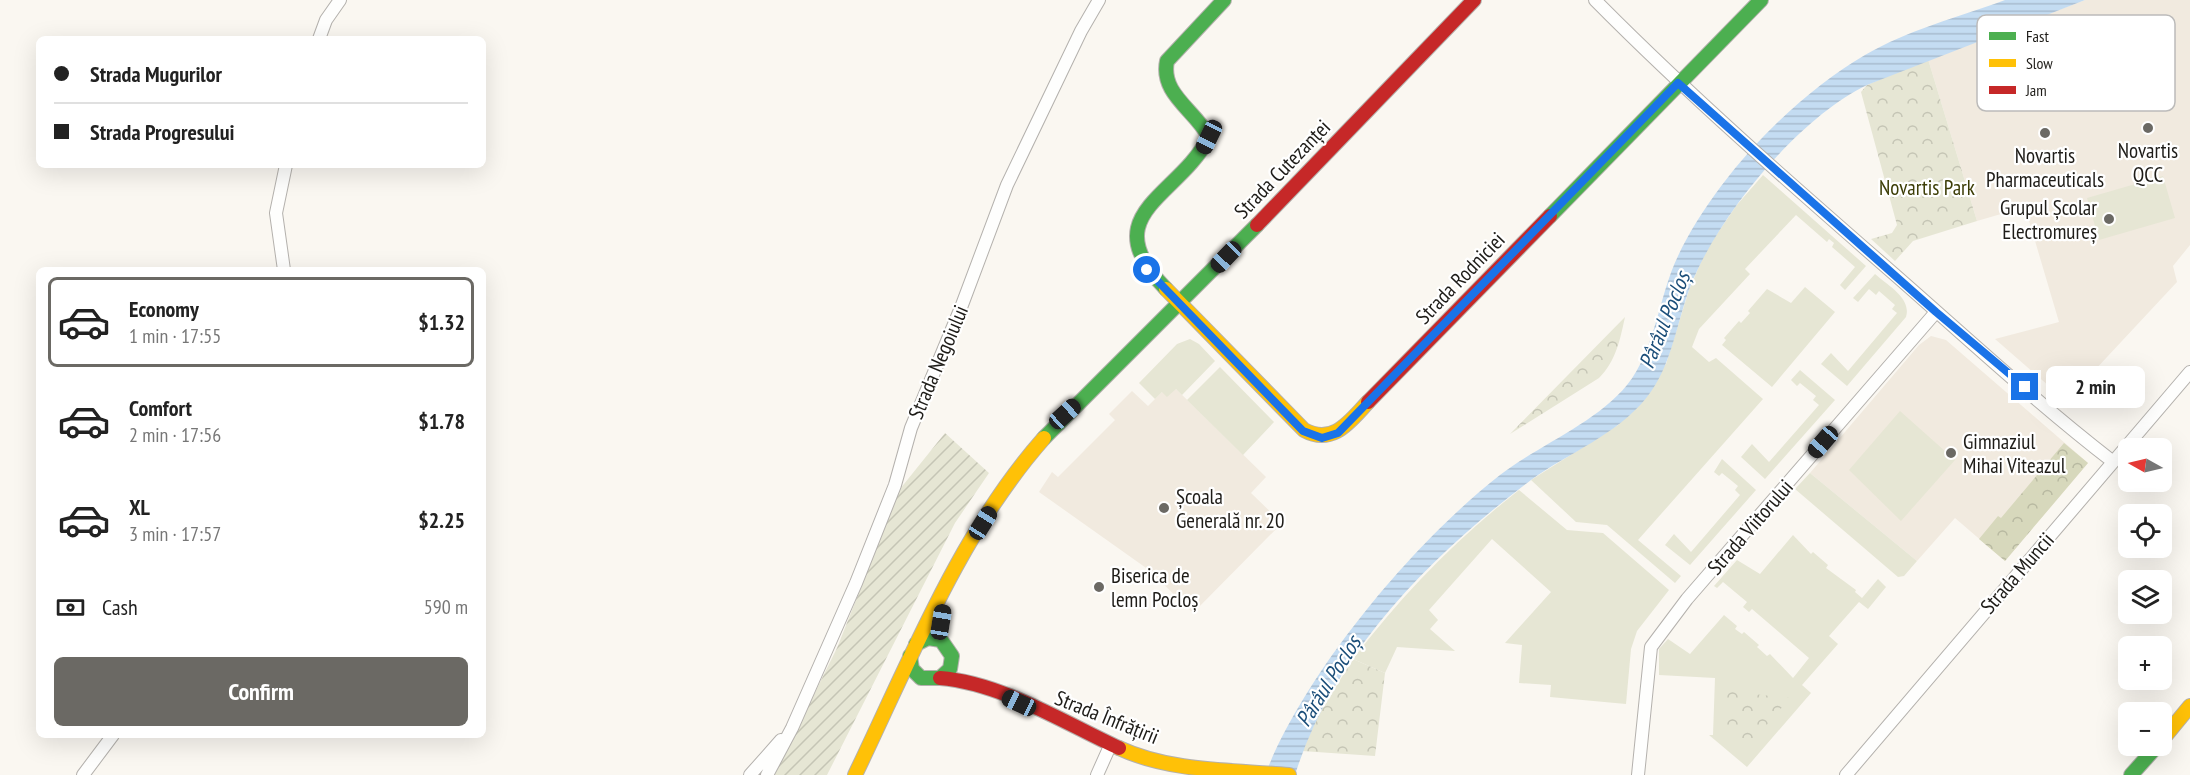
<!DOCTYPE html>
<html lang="en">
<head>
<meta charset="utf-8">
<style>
	:root { --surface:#fff; --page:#f6f6f6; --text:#222; --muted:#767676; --line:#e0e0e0; --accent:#6b6964 }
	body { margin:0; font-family:"PT Sans Narrow",sans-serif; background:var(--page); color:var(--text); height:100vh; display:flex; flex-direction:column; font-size:22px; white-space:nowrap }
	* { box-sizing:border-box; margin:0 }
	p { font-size:20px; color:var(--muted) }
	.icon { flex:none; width:33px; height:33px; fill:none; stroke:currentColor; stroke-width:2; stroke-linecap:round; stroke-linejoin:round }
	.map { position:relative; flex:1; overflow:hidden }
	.side { position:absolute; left:36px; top:267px; width:450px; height:471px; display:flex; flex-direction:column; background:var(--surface); border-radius:9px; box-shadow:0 6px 24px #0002 }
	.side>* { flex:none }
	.hud { position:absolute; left:36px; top:36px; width:450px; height:132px; border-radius:9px; box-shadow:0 6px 24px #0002; display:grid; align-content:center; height:132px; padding:0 18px; background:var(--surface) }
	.needle { width:39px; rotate:278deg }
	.buttons { position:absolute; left:2118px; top:438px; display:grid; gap:12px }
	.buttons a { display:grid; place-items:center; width:54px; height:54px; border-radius:9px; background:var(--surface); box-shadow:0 6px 24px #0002; font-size:30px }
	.end { position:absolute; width:27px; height:27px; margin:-14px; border:8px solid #1a73e8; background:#fff; box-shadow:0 0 0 3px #fff }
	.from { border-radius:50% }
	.bubble { position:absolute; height:42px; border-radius:9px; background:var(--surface); box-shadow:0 6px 24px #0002; font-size:20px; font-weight:700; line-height:42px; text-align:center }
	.car { position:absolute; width:18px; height:36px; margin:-18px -9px; border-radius:8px; box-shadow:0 0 4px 2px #0007; background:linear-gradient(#222 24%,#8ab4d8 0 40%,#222 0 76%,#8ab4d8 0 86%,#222 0) }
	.hud b { display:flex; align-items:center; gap:21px; height:57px; font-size:22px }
	.hud b+b { border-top:2px solid var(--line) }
	.hud i { width:15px; height:15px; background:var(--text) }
	ul { padding:10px 0 0; list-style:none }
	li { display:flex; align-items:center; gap:18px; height:90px; margin:0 12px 9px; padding:0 6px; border:3px solid transparent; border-radius:9px }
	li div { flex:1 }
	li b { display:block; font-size:22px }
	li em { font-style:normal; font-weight:700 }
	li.on { border-color:var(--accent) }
	li>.icon { width:54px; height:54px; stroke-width:1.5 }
	.pay { display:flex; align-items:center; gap:15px; height:66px; padding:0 18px; font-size:22px }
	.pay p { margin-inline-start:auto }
	.button { display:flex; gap:12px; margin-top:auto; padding:12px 18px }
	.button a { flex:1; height:69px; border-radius:9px; background:var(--accent); color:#fff; font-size:24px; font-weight:700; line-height:69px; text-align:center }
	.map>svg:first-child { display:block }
</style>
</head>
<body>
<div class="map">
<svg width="2190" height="775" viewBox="0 0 2190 775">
	<defs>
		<pattern id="forest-crowns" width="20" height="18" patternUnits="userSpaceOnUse" patternTransform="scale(1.5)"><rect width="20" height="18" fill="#d7d8bc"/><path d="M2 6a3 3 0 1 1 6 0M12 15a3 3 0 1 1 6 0" fill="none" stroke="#b8b9a1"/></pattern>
		<pattern id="park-crowns" width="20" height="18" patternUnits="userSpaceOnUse" patternTransform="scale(1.5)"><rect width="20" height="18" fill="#e6e6d4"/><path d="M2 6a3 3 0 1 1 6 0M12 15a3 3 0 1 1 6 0" fill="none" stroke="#c5c5b5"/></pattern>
		<pattern id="garden-furrows" width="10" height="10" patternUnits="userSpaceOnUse" patternTransform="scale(1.5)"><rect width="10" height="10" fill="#e6e6d4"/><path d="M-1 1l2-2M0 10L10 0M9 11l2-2" fill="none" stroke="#c5c5b5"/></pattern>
		<pattern id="water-rules" width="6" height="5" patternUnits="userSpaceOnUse" patternTransform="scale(1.5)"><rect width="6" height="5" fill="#c4dcf2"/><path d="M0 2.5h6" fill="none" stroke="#a8bccf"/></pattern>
	</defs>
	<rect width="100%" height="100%" fill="#faf7f1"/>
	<!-- built -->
	<path fill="#f1eadf" d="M 2085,0 L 2190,0 L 2190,245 L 2173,266 L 2177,282 L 2066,401 L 1995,339 L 2059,322 L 2025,207 L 1977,221 L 1928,59 Z
		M 1931,336 L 1946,340 L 2088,463 L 2005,561 L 1955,518 L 1917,561 L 1810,473 L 1919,345 Z
		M 1176,389 L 1266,477 L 1251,493 L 1282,523 L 1193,613 L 1149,570 L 1039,492 L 1052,472 L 1058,477 L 1115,420 L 1109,414 L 1132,391 L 1148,406 L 1162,392 Z"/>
	<!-- grass -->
	<path fill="#e6e6d4" d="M 1763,175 L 1866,266 L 1845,290 L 1840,285 L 1855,267 L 1832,247 L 1834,243 L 1829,239 L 1827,242 L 1796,215 L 1745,269 L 1750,274 L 1699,329 L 1692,347 L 1709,362 L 1716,358 L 1763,399 L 1638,540 L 1681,576 L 1675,583 L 1607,525 L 1576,522 L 1531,480 L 1618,425 L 1666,364 L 1689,290 L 1706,250 L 1736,206 Z
		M 2163,176 L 2175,218 L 2099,240 L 2087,198 Z
		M 1875,274 C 1887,285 1912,298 1906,317 L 1847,386 L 1821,364 L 1831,353 L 1848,371 L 1897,313 L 1892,309 L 1895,305 L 1879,291 L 1876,295 L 1869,289 L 1858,302 L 1853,298 Z
		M 1805,287 L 1835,312 L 1772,387 L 1722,345 L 1726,340 L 1724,338 L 1739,321 L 1741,323 L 1750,313 L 1748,311 L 1767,289 L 1791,303 Z
		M 1190,339 L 1199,344 L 1215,361 L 1182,395 L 1176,389 L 1167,397 L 1162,392 L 1155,399 L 1139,383 L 1177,344 Z
		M 1220,367 L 1274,422 L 1243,455 L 1187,400 Z
		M 1800,370 L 1835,400 L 1765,479 L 1741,457 L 1752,444 L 1769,462 L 1819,405 L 1813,400 L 1816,396 L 1800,383 L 1797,386 L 1791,380 Z
		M 1900,411 L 1955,460 L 1901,521 L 1849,470 Z
		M 1722,459 L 1756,490 L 1690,565 L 1665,545 L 1674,534 L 1691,552 L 1740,495 L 1735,490 L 1738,486 L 1722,473 L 1719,476 L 1714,472 Z
		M 1810,473 L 1917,561 L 1904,576 L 1898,577 L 1795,489 Z
		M 1519,490 L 1567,530 L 1603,533 L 1669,590 L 1637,631 L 1631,649 L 1626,704 L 1550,697 L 1551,685 L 1519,683 L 1522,645 L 1505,643 L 1551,592 L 1492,539 L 1429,610 L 1438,620 L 1430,629 L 1455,651 L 1397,647 L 1385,673 L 1353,659 C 1402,595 1455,540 1519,490 Z
		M 1793,535 L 1811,554 L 1813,552 L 1828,565 L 1826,568 L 1856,590 L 1855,592 L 1862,598 L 1878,579 L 1886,587 L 1868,609 L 1859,602 L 1829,636 L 1838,644 L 1802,685 L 1811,693 L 1747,767 L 1709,735 L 1713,735 L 1715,678 L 1659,675 L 1659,649 L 1668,639 L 1690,654 L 1724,615 L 1737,626 L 1735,629 L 1742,634 L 1744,632 L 1759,645 L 1757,647 L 1767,656 L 1770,654 L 1793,678 L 1809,658 L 1752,609 L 1749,612 L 1743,607 L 1747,602 L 1723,582 L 1717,588 L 1714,586 L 1737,560 L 1760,574 Z"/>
	<!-- forest -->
	<path fill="url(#forest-crowns)" d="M 2064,443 L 2088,463 L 2005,561 L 1979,539 L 1998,516 L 2001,518 Z"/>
	<!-- park -->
	<path fill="url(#park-crowns)" d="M 1928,59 L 1977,221 L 1913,241 L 1895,261 L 1871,239 L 1892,233 L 1897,225 L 1861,92 L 1867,85 Z
		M 1625,317 C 1620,340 1616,361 1599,378 L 1510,434 Z
		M 1353,659 L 1385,673 L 1375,756 L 1302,751 L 1319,714 Z
		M 1727,691 L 1790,698 L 1747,748 L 1726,732 Z"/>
	<!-- garden -->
	<path fill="url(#garden-furrows)" d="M 945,433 L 989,473 L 955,523 L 827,775 L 774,775 L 837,648 L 900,489 Z"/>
	<!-- water -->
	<path fill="url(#water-rules)" d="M 2005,0 L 2085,0 L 1867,85 C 1798,118 1715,219 1689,290 C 1676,326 1671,367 1647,397 C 1617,435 1568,453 1531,480 C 1431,555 1333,653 1295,775 L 1265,775 C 1305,672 1413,543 1500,475 C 1539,445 1596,423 1627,385 C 1655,351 1659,295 1678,256 C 1715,179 1791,98 1865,55 C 1908,30 1959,17 2005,0 Z"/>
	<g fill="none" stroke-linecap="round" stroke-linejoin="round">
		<!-- street casing -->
		<g stroke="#b4b1ad" stroke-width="14">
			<path id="street" d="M 1595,0 C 1690,96 1792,185 1894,274 C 1966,337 2037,403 2112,461
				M 319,39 L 326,20 L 340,0
				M 284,270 L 276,213 L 286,165
				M 83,775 L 113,735
				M 750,775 L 781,740
				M 767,775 L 792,728 L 856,583 L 895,485 L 911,428 L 962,305 L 1007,185 L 1081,31 L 1099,0
				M 1097,775 L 1110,746
				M 1638,775 L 1651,647 L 1687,599 L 1936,312
				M 1846,775 L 2190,372"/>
		</g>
		<!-- fast casing -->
		<g stroke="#b4b1ad" stroke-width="16">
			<path id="fast" d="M 1550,216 L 1761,0
				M 1166,289 C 1092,214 1179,197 1209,137 C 1195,110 1160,94 1167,61 L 1224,0
				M 1044,438 L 1257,225
				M 910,656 L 912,669 L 921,678 L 940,678 L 950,669 L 952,656 L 941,640 L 928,638 L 916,644
				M 2131,775 L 2157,746"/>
		</g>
		<!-- slow casing -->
		<g stroke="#b4b1ad" stroke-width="16">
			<path id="slow" d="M 1166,289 L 1304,430 C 1333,446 1350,421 1368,402
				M 2162,740 L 2190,706
				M 1119,748 C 1170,772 1233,770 1289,775
				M 855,775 C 910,661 959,534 1044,438"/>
		</g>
		<!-- jam casing -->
		<g stroke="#b4b1ad" stroke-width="16">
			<path id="jam" d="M 1257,225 L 1474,0
				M 1368,402 L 1550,216
				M 940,678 C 1001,683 1063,722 1119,748"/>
		</g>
		<!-- street -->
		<use href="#street" stroke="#fefefd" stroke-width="12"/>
		<!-- fast -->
		<use href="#fast" stroke="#4caf50" stroke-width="14"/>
		<!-- slow -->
		<use href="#slow" stroke="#ffc107" stroke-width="14"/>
		<!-- jam -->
		<use href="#jam" stroke="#c62828" stroke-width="14"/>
	</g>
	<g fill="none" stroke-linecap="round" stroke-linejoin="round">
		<!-- route -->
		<path stroke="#1a73e8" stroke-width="8" d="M 1147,270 L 1303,431 L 1322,438 L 1338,433 L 1678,83 L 1936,312 L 2025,387"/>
	</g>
	<!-- markers -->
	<g fill="#6b6964" stroke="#fff" stroke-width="2">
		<circle cx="2148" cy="128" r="6"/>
		<circle cx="2045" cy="133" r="6"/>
		<circle cx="2109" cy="219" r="6"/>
		<circle cx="1951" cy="453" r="6"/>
		<circle cx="1164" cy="508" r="6"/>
		<circle cx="1099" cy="587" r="6"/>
	</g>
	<g text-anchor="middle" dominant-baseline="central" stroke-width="4.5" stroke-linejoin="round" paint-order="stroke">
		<!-- poi labels -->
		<g font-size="21" fill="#1e1c18" stroke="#fff" text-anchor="start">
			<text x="2148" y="150" text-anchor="middle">Novartis<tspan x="2148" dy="24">QCC</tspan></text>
			<text x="2045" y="155" text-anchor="middle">Novartis<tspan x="2045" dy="24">Pharmaceuticals</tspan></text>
			<text x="2097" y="207" text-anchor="end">Grupul Școlar<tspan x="2097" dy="24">Electromureș</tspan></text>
			<text x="1963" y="441">Gimnaziul<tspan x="1963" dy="24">Mihai Viteazul</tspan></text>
			<text x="1176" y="496">Școala<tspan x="1176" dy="24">Generală nr. 20</tspan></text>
			<text x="1111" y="575">Biserica de<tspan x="1111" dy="24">lemn Pocloș</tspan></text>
		</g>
		<!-- street labels -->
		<g font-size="21" fill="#1e1c18" stroke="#fff">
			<text transform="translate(1282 169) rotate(-46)">Strada Cutezanței</text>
			<text transform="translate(1460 278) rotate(-46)">Strada Rodniciei</text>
			<text transform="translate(938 362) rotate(-67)">Strada Negoiului</text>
			<text transform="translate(1750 527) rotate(-49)">Strada Viitorului</text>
			<text transform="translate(2017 573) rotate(-49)">Strada Muncii</text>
			<text transform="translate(1107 717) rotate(22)">Strada Înfrățirii</text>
		</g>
		<!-- park labels -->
		<g font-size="21" fill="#3c3d06" stroke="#fff">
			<text x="1927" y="187">Novartis Park</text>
		</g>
		<!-- water labels -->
		<g font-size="22" font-style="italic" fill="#1b4e79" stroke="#fff">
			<text transform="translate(1664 320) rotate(-68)">Pârâul Pocloș</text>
			<text transform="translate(1328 681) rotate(-58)">Pârâul Pocloș</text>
		</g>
	</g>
	<!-- legend -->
	<rect x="1977" y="15" width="198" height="96" rx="9" fill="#fff" stroke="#bcbbba" stroke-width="1.5"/>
	<rect x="1989" y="32" width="27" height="8" fill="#4caf50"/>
	<rect x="1989" y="59" width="27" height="8" fill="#ffc107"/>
	<rect x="1989" y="86" width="27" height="8" fill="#c62828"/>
	<g font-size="16" fill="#1e1c18">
		<text x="2026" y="42">Fast</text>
		<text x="2026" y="69">Slow</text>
		<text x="2026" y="96">Jam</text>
	</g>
</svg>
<div class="buttons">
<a><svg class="needle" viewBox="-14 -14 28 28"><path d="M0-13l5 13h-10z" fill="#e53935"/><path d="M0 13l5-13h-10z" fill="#767676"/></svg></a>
<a><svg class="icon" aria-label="locate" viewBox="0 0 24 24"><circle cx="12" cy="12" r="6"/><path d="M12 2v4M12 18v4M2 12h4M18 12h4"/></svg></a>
<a><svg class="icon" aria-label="layers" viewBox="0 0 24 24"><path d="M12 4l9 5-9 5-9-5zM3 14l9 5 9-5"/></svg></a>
<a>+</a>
<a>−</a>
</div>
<i class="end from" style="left:1147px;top:270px"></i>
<i class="end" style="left:2025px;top:387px"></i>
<div class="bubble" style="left:2046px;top:366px;width:99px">2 min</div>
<i class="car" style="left:1209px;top:137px;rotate:206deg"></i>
<i class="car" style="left:1226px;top:257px;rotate:224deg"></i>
<i class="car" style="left:1065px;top:414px;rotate:48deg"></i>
<i class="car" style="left:1823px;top:442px;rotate:221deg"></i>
<i class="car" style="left:983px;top:523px;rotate:32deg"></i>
<i class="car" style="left:941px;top:622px;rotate:9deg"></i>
<i class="car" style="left:1019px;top:703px;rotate:295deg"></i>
<div class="hud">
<b><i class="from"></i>Strada Mugurilor</b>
<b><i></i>Strada Progresului</b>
</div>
<section class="side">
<ul>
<li class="on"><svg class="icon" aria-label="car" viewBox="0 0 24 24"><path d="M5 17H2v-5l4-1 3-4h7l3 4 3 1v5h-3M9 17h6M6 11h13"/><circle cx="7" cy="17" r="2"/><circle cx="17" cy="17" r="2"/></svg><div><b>Economy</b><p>1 min · 17:55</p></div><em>$1.32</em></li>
<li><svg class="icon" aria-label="car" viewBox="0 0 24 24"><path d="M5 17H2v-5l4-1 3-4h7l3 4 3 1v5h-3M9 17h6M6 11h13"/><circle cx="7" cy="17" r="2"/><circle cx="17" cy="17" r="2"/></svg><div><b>Comfort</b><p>2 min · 17:56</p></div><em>$1.78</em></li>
<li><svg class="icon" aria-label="car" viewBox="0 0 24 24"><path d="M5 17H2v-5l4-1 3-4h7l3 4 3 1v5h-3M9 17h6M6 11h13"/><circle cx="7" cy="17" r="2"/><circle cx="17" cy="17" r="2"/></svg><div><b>XL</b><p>3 min · 17:57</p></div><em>$2.25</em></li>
</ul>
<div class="pay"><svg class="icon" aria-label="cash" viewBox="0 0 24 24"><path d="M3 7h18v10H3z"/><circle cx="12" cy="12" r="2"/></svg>Cash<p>590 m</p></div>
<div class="button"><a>Confirm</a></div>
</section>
</div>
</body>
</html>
